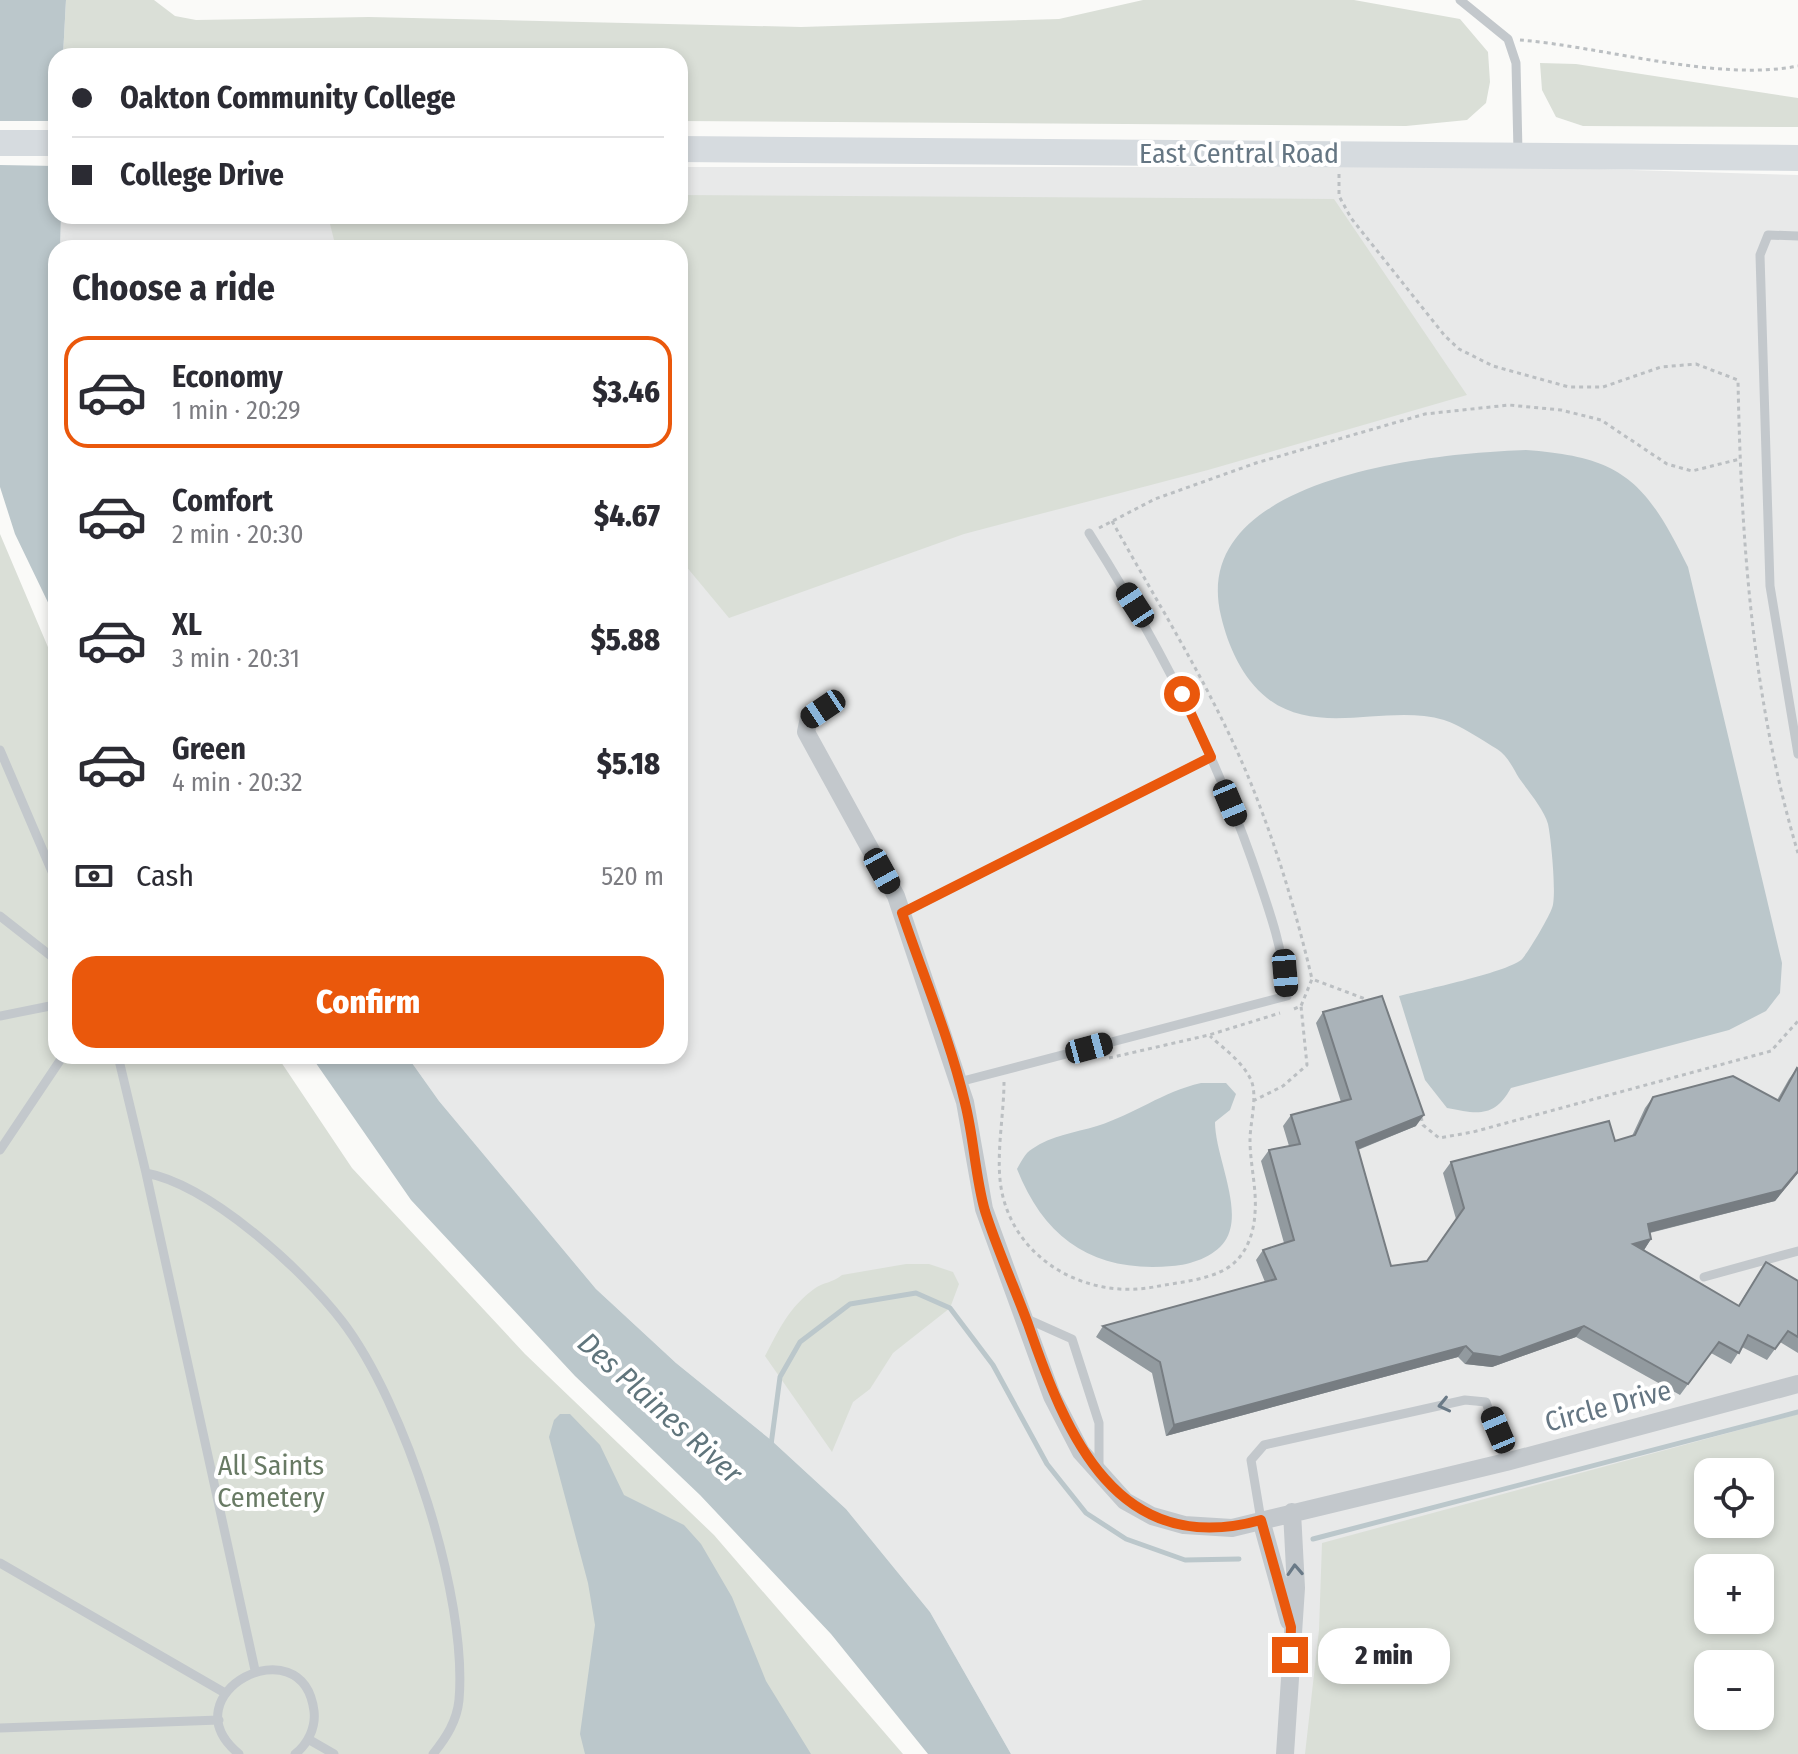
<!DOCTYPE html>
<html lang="en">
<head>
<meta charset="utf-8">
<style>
	:root { --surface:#fff; --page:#f7f7f7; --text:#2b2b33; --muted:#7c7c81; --line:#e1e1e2; --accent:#ea580c }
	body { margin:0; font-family:"Fira Sans Condensed",sans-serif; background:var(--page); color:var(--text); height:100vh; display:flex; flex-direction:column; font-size:30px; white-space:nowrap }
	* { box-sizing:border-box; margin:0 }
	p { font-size:26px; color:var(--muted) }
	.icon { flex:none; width:44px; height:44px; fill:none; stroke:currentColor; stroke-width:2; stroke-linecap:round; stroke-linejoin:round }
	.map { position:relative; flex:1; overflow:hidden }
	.drawer { position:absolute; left:48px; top:240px; width:640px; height:824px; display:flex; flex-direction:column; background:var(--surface); border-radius:24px; box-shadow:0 4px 12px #0003 }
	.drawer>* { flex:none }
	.hud { position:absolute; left:48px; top:48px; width:640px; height:176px; border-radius:24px; box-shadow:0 4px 12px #0003; display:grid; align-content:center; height:176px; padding:0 24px; background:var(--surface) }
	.tools { position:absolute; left:1694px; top:1458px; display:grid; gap:16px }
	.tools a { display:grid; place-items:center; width:80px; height:80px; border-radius:16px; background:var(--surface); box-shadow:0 4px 12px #0003; font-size:40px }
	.end { position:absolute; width:36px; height:36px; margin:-18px; border:10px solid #ea580c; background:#fff; box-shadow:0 0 0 4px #fff }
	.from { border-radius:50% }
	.bubble { position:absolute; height:56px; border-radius:24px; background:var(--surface); box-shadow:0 4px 12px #0003; font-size:26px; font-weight:800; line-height:56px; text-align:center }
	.car { position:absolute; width:24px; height:48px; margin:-24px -12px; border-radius:10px; box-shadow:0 0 6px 2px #0007; background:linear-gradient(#222 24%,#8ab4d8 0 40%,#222 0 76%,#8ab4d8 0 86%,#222 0) }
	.hud b { display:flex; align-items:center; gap:28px; height:76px; font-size:30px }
	.hud b+b { border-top:2px solid var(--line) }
	.hud i { width:20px; height:20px; background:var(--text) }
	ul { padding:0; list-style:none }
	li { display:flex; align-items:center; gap:24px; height:112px; margin:0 16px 12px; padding:0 8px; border:4px solid transparent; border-radius:24px }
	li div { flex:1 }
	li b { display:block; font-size:30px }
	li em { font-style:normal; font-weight:800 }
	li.current { border-color:var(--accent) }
	li>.icon { width:72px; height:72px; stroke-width:1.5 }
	h2 { padding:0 24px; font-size:36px; line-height:96px }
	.pay { display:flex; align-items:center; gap:20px; height:88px; padding:0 24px; font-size:30px }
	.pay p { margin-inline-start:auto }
	.action { display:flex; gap:16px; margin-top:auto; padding:16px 24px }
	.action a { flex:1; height:92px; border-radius:24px; background:var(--accent); color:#fff; font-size:32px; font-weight:800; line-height:92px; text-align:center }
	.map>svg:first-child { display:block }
</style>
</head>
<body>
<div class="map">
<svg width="1798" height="1754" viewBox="0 0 1798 1754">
	<rect width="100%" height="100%" fill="#fafaf8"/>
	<!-- built -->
	<path fill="#e8e9e9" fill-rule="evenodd" d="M 680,167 L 1533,167 L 1798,175 L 1798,1754 L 1011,1754 L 930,1612 L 846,1509 L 771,1440 L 676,1363 L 596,1289 L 439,1101 L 407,1056 L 680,1056 L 680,248 L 60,248 L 61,216 L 680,216 ZM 1708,1472 L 1760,1472 L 1760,1524 L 1708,1524 ZM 1708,1568 L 1760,1568 L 1760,1620 L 1708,1620 ZM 1708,1664 L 1760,1664 L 1760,1716 L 1708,1716 Z"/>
	<!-- green -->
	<path fill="#dadfd7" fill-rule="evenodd" d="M 66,0 L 154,0 L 175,16 L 196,20 L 369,17 L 801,27 L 1059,19 L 1143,0 L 1354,0 L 1460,19 L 1488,52 L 1490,82 L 1486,103 L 1467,120 L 1406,126 L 680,121 L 680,56 L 63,56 Z
		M 1540,63 L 1576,64 L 1798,98 L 1798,127 L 1583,126 L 1556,117 L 1542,90 Z
		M 680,195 L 1334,199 L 1467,395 L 1208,470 L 964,534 L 729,618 L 680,559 L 680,248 L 336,248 L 328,216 L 680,216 Z
		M 0,534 L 56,666 L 56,1056 L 277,1056 L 352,1168 L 525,1354 L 714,1535 L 903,1754 L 0,1754 Z
		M 906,1264 L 929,1264 L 953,1272 L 959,1284 L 950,1308 L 893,1353 L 870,1389 L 853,1402 L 832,1452 L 765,1356 C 779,1330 789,1307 814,1289 C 823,1282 833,1283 842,1275 Z
		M 1798,1414 L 1798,1754 L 1305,1754 L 1319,1630 L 1322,1543 ZM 1708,1472 L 1760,1472 L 1760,1524 L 1708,1524 ZM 1708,1568 L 1760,1568 L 1760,1620 L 1708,1620 ZM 1708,1664 L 1760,1664 L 1760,1716 L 1708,1716 Z"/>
	<!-- water -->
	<path fill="#bbc7cb" d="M 0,0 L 66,0 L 63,56 L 56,56 L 56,216 L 61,216 L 60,248 L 56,248 L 52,373 L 56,404 L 56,619 L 15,534 L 0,487 Z
		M 1526,450 C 1624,457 1646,482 1688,567 L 1782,963 L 1780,993 L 1766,1011 L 1729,1030 L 1511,1088 C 1494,1118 1478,1114 1447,1108 L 1425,1080 L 1399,996 C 1423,990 1504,973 1521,960 C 1527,955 1549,917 1552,908 C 1557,897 1551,838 1548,824 C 1544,809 1528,791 1519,778 C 1513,768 1507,755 1497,749 C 1482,740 1462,726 1444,720 C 1387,703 1318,738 1267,698 C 1242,678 1228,646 1221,616 C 1187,476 1435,453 1526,450 Z
		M 311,1056 L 407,1056 L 439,1101 L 596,1289 L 676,1363 L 771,1440 L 846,1509 L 930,1612 L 1011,1754 L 928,1754 L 831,1634 L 700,1495 L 575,1376 L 411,1200 Z
		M 1201,1083 L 1226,1083 L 1236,1094 L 1230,1110 L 1215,1122 C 1215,1157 1245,1211 1225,1241 C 1214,1257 1190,1265 1172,1266 C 1095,1273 1045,1240 1017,1169 C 1021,1162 1025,1153 1032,1149 C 1052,1135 1074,1133 1097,1126 C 1135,1114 1162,1092 1201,1083 Z
		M 560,1414 L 570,1414 L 600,1445 L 624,1495 L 684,1525 L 701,1544 L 732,1597 L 766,1681 L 811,1754 L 585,1754 L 580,1734 L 595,1625 L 588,1583 L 549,1437 L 554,1420 Z"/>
	<!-- pier -->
	<path fill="#fafaf8" d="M 0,121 L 56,121 L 56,166 L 0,165 Z"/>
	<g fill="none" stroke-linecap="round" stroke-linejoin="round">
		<!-- stream -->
		<path stroke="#bbc7cb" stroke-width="5" d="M 771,1445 L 780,1377 L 800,1342 L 850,1304 L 916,1293 L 950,1308 L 993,1365 L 1047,1464 L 1086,1513 L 1126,1539 L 1185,1560 L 1239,1559
			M 1313,1539 L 1798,1412"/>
		<!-- path -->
		<path stroke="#bbbfc2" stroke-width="3" stroke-dasharray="4 4" stroke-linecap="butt" d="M 1520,40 C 1605,47 1717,82 1798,66
			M 1339,174 L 1339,196 L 1351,218 L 1445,336 L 1459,349 L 1493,366 L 1569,387 L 1603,387 L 1661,367 L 1696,364 L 1738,380 C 1741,538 1752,700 1798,853
			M 1112,521 C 1163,613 1222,705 1259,804 C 1281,861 1298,920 1312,979
			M 1099,528 L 1155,499 L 1256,463 L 1425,414 L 1509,405 L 1561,410 L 1601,420 L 1667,464 L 1692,471 L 1740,459
			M 1294,1009 L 1301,1006 L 1312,979 L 1368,1000
			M 1109,1058 L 1209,1035 L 1280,1013
			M 1004,1082 C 1004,1118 994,1162 1003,1197 C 1020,1264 1090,1299 1154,1287 C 1178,1282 1217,1280 1235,1262 C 1248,1250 1254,1231 1255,1213 C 1257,1189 1250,1164 1250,1140 C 1250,1123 1258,1096 1251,1080 C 1243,1062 1223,1048 1210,1036
			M 1253,1101 L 1283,1086 L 1307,1065 L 1301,1006
			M 1421,1117 L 1423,1125 L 1439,1138 L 1473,1132 L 1771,1051 L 1798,1021"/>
		<!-- service -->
		<path stroke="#c3c8cc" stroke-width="9" d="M 1460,0 L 1508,39 L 1516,63 L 1518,152
			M 1798,236 L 1768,235 L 1760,255 L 1770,586 L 1798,754
			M 0,750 L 56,881
			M 902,913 L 1211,757
			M 0,916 L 56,960
			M 56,985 L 56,1008
			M 0,1016 L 55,1005
			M 118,1056 L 146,1173 C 210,1185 303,1270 342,1321 C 405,1403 468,1597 459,1700 C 457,1721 446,1738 433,1754
			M 959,1082 L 1287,996 C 1283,946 1268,907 1252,860 C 1211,744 1155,637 1089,533
			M 0,1150 L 63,1056
			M 146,1173 L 255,1670
			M 1704,1277 L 1798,1251
			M 1025,1318 L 1072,1339 L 1099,1423 L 1099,1471
			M 1261,1520 L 1251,1460 L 1264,1445 L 1465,1400 L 1486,1402 L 1506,1462
			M 0,1563 L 225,1693
			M 0,1728 L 219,1720
			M 308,1739 L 334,1754
			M 239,1754 C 166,1694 303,1623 314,1711 C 316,1727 308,1744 295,1754"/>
		<!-- minor -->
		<path stroke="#c3c8cc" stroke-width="18" d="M 823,709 L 809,718 L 806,732 L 896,896 L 965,1102 L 984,1209 L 1052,1396 L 1081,1452 L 1125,1501 L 1152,1516 L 1184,1525 L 1232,1528 L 1506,1462 L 1798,1384
			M 1261,1520 L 1289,1621
			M 1285,1754 L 1296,1588 L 1292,1512"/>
		<!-- secondary -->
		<path stroke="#d6dbdf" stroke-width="26" d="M 0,143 L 56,143
			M 680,149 L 1798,158"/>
	</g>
	<!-- wall -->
	<path fill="#929a9f" d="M 1323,1012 L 1416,1126 L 1358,1150 L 1391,1266 L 1427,1261 L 1456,1219 L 1443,1173 L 1451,1162 L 1615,1141 L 1632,1136 L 1645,1108 L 1653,1097 L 1777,1100 L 1789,1079 L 1797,1068 L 1798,1069 L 1798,1173 L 1775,1201 L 1650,1233 L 1651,1239 L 1644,1250 L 1738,1306 L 1766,1262 L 1798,1281 L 1798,1353 L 1780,1342 L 1767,1360 L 1742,1347 L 1731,1364 L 1711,1353 L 1680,1395 L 1576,1337 L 1492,1367 L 1465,1364 L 1458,1357 L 1166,1436 L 1152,1373 L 1096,1337 L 1103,1326 L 1265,1282 L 1256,1260 L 1263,1250 L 1284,1243 L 1261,1161 L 1269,1150 L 1289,1146 L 1283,1126 L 1291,1115 L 1341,1102 L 1316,1023 Z"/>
	<!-- shaded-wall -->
	<path fill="#777d82" d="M 1424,1115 L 1416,1126 L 1349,1153 L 1356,1142 Z
		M 1798,1171 L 1798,1173 L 1775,1201 L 1640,1235 L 1648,1224 Z
		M 1651,1239 L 1644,1250 L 1633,1244 Z
		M 1584,1326 L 1576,1337 L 1492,1367 L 1465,1364 L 1473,1353 Z
		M 1466,1346 L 1458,1357 L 1166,1436 L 1174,1425 Z"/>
	<!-- building -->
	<path fill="#aab3b9" stroke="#777d82" stroke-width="2" d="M 1382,996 L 1424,1115 L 1356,1142 L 1391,1266 L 1427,1261 L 1464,1208 L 1451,1162 L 1609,1121 L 1615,1141 L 1635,1135 L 1653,1097 L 1733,1076 L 1779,1101 L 1797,1068 L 1798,1069 L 1798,1171 L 1782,1190 L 1648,1224 L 1651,1239 L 1633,1244 L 1739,1306 L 1766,1262 L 1798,1281 L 1798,1337 L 1788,1331 L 1775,1349 L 1748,1335 L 1739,1353 L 1719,1342 L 1688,1384 L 1584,1326 L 1500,1357 L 1473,1353 L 1466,1346 L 1174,1425 L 1160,1362 L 1103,1326 L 1276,1279 L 1263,1250 L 1294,1240 L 1269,1150 L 1300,1144 L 1291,1115 L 1351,1099 L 1323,1012 Z"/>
	<!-- one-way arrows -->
	<defs><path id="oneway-chevron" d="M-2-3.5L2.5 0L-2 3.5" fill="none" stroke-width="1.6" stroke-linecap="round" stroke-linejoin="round" transform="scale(2)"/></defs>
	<g stroke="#6a7a87">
		<use href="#oneway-chevron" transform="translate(1444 1405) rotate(167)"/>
		<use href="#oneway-chevron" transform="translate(1295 1570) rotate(-93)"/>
	</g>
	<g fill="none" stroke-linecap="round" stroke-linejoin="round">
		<!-- route -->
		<path stroke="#ea580c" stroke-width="10" d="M 1182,694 L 1211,757 L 902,913 C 923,975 950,1039 965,1103 C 974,1138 975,1176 985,1211 C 997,1249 1014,1286 1028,1324 C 1066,1435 1117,1560 1261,1520 L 1291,1627 L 1290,1655"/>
	</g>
	<g text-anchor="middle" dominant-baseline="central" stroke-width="8" stroke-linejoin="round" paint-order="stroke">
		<!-- street labels -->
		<g font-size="28" fill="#657683" stroke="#fff">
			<text x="1239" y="153">East Central Road</text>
			<text transform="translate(1608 1406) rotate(-15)">Circle Drive</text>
		</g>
		<!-- park labels -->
		<g font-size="28" fill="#687a64" stroke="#fff">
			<text x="271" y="1465">All Saints<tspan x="271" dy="32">Cemetery</tspan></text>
		</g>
		<!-- water labels -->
		<g font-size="30" font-style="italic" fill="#60757c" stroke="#fff">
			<text transform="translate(660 1408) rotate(42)">Des Plaines River</text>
		</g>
	</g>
</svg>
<div class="tools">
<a><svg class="icon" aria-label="locate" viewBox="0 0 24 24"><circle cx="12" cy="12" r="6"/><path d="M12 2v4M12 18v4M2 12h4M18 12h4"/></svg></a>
<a>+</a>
<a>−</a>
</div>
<i class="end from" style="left:1182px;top:694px"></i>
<i class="end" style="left:1290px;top:1655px"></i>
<div class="bubble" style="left:1318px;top:1628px;width:132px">2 min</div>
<i class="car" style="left:1135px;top:605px;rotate:327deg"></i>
<i class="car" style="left:823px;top:709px;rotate:236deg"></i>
<i class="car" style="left:1230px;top:803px;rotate:157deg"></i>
<i class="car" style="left:882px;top:871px;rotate:151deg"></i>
<i class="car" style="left:1285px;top:973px;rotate:175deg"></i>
<i class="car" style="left:1089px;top:1048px;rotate:75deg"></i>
<i class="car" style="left:1498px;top:1430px;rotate:337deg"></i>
<div class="hud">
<b><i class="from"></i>Oakton Community College</b>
<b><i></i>College Drive</b>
</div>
<section class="drawer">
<h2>Choose a ride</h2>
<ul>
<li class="current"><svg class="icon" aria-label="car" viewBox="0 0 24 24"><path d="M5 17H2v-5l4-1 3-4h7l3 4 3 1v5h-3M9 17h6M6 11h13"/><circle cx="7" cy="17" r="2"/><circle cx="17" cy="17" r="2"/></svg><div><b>Economy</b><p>1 min · 20:29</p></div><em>$3.46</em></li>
<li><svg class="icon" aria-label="car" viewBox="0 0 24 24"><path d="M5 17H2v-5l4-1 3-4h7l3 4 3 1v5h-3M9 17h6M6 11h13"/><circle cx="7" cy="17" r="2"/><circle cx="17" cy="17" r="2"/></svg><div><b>Comfort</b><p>2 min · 20:30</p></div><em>$4.67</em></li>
<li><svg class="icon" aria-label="car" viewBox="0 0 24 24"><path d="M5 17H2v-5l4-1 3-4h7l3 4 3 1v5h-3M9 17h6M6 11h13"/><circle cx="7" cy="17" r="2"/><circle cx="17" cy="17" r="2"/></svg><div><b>XL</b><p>3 min · 20:31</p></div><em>$5.88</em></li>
<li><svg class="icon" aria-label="car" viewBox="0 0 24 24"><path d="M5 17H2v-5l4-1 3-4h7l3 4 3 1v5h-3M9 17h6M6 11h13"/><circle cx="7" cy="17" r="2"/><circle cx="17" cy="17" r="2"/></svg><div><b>Green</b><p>4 min · 20:32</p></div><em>$5.18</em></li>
</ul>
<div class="pay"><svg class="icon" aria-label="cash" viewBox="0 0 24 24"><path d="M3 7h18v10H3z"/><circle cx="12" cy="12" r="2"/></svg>Cash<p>520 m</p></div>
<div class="action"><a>Confirm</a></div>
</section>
</div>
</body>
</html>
